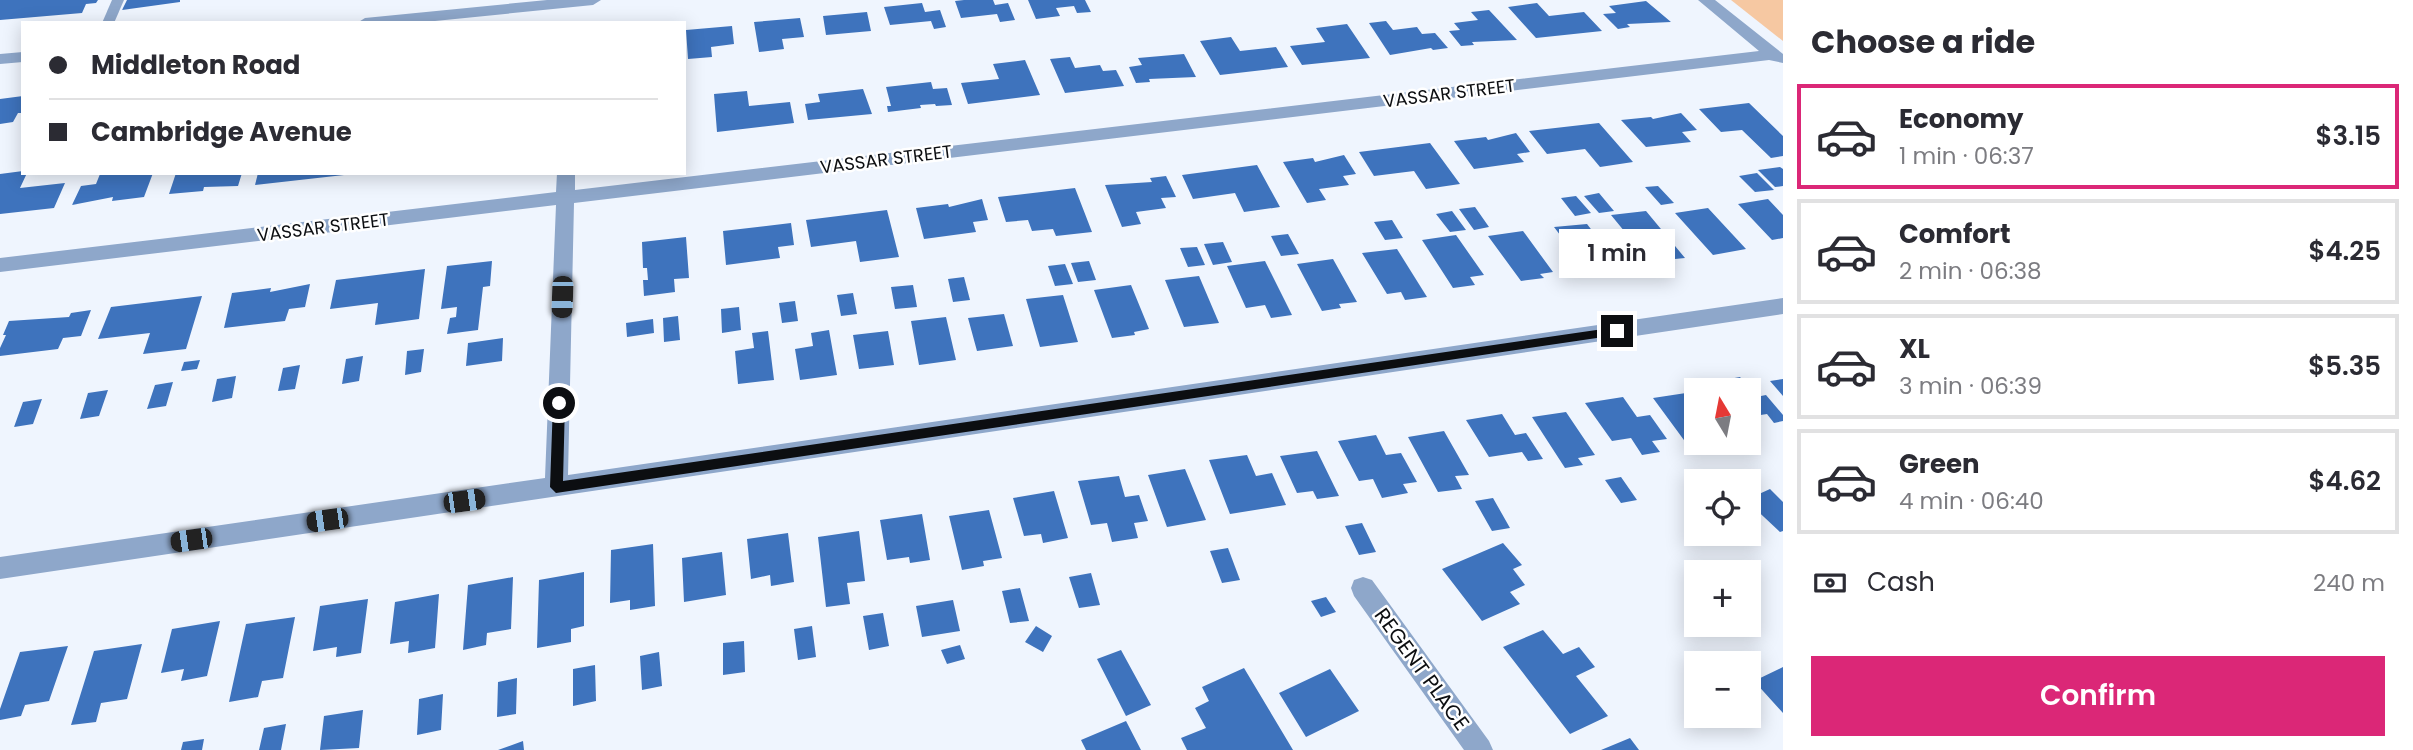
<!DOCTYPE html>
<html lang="en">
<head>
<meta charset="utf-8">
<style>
	:root { --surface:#fff; --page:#f7f7f7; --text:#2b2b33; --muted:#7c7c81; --line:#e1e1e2; --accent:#db2777 }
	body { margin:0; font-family:Poppins,sans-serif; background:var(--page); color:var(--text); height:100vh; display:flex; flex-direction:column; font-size:26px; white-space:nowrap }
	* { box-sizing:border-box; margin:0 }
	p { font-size:23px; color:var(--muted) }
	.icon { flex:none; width:38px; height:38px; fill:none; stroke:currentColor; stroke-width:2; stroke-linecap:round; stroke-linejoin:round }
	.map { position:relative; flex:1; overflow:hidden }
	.drawer { display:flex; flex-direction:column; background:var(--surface); width:630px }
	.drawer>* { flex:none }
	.banner { position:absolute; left:21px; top:21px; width:665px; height:154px; border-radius:0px; box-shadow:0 4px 18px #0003; display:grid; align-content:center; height:154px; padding:0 28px; background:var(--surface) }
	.needle { width:46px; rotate:350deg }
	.tools { position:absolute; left:1684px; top:378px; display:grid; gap:14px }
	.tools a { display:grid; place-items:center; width:77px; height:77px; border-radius:0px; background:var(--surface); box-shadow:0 4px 18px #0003; font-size:35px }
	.end { position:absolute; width:32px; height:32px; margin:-16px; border:9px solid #0c0e11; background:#fff; box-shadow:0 0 0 4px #fff }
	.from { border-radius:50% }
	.bubble { position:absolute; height:49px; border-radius:0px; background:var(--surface); box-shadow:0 4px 18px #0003; font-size:23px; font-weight:600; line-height:49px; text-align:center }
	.car { position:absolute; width:21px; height:42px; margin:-21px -10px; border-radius:9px; box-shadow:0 0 5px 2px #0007; background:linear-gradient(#222 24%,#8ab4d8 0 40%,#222 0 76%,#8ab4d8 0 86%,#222 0) }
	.banner b { display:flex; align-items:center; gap:24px; height:66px; font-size:26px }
	.banner b+b { border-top:2px solid var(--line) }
	.banner i { width:18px; height:18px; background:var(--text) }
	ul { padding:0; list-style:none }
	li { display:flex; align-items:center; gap:21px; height:105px; margin:0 14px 10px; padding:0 14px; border:4px solid var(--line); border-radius:0px }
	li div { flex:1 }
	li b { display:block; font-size:26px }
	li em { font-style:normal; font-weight:600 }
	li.selected { border-color:var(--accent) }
	li>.icon { width:63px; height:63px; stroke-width:1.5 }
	h2 { padding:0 28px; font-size:32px; line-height:84px }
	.pay { display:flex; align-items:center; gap:18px; height:77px; padding:0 28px; font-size:26px }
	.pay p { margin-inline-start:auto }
	.button { display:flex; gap:14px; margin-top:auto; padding:14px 28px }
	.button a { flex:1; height:80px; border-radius:0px; background:var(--accent); color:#fff; font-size:28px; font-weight:600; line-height:80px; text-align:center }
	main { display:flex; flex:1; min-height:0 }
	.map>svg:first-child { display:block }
</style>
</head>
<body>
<main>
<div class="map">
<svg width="1783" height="750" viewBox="0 0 1783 750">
	<rect width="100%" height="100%" fill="#eff5fe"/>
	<!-- green -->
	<path fill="#f6c8a2" d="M 1731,0 L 1783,0 L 1783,41 Z"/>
	<!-- building -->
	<path fill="#3e73bd" d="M 0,0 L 98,0 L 96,3 L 86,4 L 82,13 L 0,20 Z
		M 127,0 L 180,0 L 180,2 L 122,10 Z
		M 964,0 L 993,0 L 995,5 L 1008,3 L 1015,20 L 1000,22 L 997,14 L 961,18 L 955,1 Z
		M 1028,0 L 1085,0 L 1091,12 L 1077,13 L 1074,6 L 1056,8 L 1060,16 L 1036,19 Z
		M 1646,1 L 1671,22 L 1627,24 L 1630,27 L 1618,29 L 1603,14 L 1616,13 L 1609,6 Z
		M 922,3 L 925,12 L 940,10 L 946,27 L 934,29 L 931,21 L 890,25 L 884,7 Z
		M 1537,3 L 1549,16 L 1584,12 L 1602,31 L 1536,38 L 1508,7 Z
		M 1489,10 L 1517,40 L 1472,42 L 1474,45 L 1461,46 L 1449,31 L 1460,30 L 1454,23 L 1478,20 L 1471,12 Z
		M 867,12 L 871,31 L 826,35 L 823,16 Z
		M 800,18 L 804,37 L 782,39 L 784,49 L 759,52 L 754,22 Z
		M 1386,21 L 1393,30 L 1417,27 L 1422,34 L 1435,33 L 1448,48 L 1433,50 L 1431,48 L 1390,55 L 1369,23 Z
		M 1347,24 L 1370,58 L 1302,65 L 1290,46 L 1325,42 L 1316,28 Z
		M 732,26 L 734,44 L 711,47 L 712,57 L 688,59 L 686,30 Z
		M 1231,37 L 1240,51 L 1276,47 L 1288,67 L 1220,75 L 1200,41 Z
		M 1184,54 L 1196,77 L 1149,79 L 1150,82 L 1136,83 L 1129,67 L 1142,65 L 1138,58 Z
		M 1070,57 L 1075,68 L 1100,65 L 1103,71 L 1116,70 L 1124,86 L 1065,93 L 1050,59 Z
		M 1025,60 L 1040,95 L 968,104 L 961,83 L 999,79 L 993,64 Z
		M 931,82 L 933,89 L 947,88 L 952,105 L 936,106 L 935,104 L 920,105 L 921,108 L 888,112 L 887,106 L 891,106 L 886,87 Z
		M 863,89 L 872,114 L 808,120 L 805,104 L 820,102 L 818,94 Z
		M 747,91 L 749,106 L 790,102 L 794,123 L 717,132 L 714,94 Z
		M 23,96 L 23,113 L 18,113 L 13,122 L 0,124 L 0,99 Z
		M 1749,103 L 1783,136 L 1783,156 L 1771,158 L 1742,130 L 1721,132 L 1699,109 Z
		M 1681,113 L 1697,130 L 1682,132 L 1691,142 L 1646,147 L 1621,120 L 1651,117 L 1653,119 Z
		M 1599,123 L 1633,162 L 1600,167 L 1585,149 L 1547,154 L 1529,131 Z
		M 1516,133 L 1530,152 L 1517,154 L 1524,162 L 1474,169 L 1454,141 L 1486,137 L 1488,140 Z
		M 1430,143 L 1460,184 L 1426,189 L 1414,171 L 1374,176 L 1359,152 Z
		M 1344,155 L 1356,174 L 1343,176 L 1349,185 L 1319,189 L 1326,200 L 1307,203 L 1283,162 L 1313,158 L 1315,162 Z
		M 1257,165 L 1280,207 L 1244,212 L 1235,193 L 1193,199 L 1182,175 Z
		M 1780,167 L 1783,169 L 1783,186 L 1775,187 L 1758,170 Z
		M 23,171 L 27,173 L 20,188 L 65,183 L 54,208 L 0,214 L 0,174 Z
		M 153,173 L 144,197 L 112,201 L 113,197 L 72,205 L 81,186 L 96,184 L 100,174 Z
		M 176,173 L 242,173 L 238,186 L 204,187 L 203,191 L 169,194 Z
		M 258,173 L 344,173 L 344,175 L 255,185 Z
		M 1757,173 L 1774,190 L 1755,192 L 1739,176 Z
		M 1166,176 L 1176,197 L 1161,198 L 1166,208 L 1136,212 L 1141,224 L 1122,227 L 1105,185 L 1152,182 L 1150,178 Z
		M 1658,186 L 1674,203 L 1661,205 L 1645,187 Z
		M 1075,188 L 1092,232 L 1056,236 L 1053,229 L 1032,231 L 1028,220 L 1006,222 L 998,197 Z
		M 1599,193 L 1614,211 L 1599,213 L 1584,196 Z
		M 1576,196 L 1591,213 L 1575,216 L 1561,198 Z
		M 982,199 L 988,220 L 973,222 L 976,232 L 924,239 L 916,208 L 948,204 L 949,207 Z
		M 1768,199 L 1783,215 L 1783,238 L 1772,240 L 1738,204 Z
		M 1475,207 L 1489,227 L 1474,230 L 1459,209 Z
		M 1708,208 L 1746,249 L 1713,255 L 1675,213 Z
		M 887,210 L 899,257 L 860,262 L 856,241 L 811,247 L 806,220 Z
		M 1452,211 L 1466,230 L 1450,232 L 1436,214 Z
		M 1646,211 L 1685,258 L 1665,260 L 1658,252 L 1643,254 L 1611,215 Z
		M 1392,220 L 1403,238 L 1385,240 L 1374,222 Z
		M 791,223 L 794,245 L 778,247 L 780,258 L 726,265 L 723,231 Z
		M 1587,224 L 1621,268 L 1588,272 L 1554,227 Z
		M 1523,231 L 1553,272 L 1540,274 L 1544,278 L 1521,281 L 1488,236 Z
		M 1288,234 L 1299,254 L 1281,256 L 1271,236 Z
		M 1456,235 L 1484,275 L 1470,277 L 1475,285 L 1453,288 L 1422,240 Z
		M 686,237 L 689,278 L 674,279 L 675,292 L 644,296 L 643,280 L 648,280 L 647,268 L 643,268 L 642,242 Z
		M 1223,242 L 1232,262 L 1213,265 L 1204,244 Z
		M 1197,247 L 1205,265 L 1188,267 L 1180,248 Z
		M 1397,249 L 1427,297 L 1405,300 L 1401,292 L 1387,294 L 1362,253 Z
		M 1333,259 L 1357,302 L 1339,304 L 1341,308 L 1322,311 L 1297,264 Z
		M 492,261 L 490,286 L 483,287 L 478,330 L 447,334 L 450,318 L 456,317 L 457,307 L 441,309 L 447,266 Z
		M 1089,261 L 1096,280 L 1078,282 L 1071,263 Z
		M 1265,261 L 1292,315 L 1271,318 L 1265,305 L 1246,308 L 1227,266 Z
		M 1065,264 L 1073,284 L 1055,286 L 1048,266 Z
		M 425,269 L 419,319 L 375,325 L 378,303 L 330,309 L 336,280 Z
		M 1199,276 L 1219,323 L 1184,327 L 1165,280 Z
		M 964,277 L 970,300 L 953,302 L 948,279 Z
		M 310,284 L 305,307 L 289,309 L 285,321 L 224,328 L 232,293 L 271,288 L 270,292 Z
		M 913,285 L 917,307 L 895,309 L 891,287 Z
		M 1131,285 L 1149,329 L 1134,332 L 1135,335 L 1112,338 L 1094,290 Z
		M 853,293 L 857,314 L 841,316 L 837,295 Z
		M 1063,295 L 1078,342 L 1040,347 L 1026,299 Z
		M 202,296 L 186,349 L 143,354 L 150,333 L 98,339 L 111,307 Z
		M 795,301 L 798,321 L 782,323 L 779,303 Z
		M 739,307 L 741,330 L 722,333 L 721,309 Z
		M 91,310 L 81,336 L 63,338 L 58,349 L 0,356 L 0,348 L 6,335 L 3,335 L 9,321 L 69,317 L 71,313 Z
		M 1004,314 L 1013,346 L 977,351 L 968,318 Z
		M 678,316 L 680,340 L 664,342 L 663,318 Z
		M 946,317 L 956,360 L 919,365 L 911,321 Z
		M 653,319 L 654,333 L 627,337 L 626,323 Z
		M 829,330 L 837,375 L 800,380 L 795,349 L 813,346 L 811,333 Z
		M 768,331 L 774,380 L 738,384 L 735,351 L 754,348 L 752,333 Z
		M 888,331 L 894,365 L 859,369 L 853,335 Z
		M 503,338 L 502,361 L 466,366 L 468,343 Z
		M 424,349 L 421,372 L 405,375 L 407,351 Z
		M 363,356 L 359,381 L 342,384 L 346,359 Z
		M 200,360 L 197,369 L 181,371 L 184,362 Z
		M 300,365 L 295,389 L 278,391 L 283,368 Z
		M 236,376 L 232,398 L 212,402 L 217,379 Z
		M 1740,377 L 1756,397 L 1766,395 L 1783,415 L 1783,421 L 1774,423 L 1767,414 L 1748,417 L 1748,390 L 1708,390 L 1702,384 Z
		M 1783,379 L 1783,396 L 1770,381 Z
		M 173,382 L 166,406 L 147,409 L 155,385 Z
		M 108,390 L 99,416 L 80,419 L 88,393 Z
		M 1686,393 L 1696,405 L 1696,443 L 1705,443 L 1709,449 L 1692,451 L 1653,398 Z
		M 1623,397 L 1637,417 L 1650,415 L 1667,439 L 1652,441 L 1660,452 L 1642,455 L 1631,438 L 1612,441 L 1585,403 Z
		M 42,399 L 33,424 L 14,427 L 23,402 Z
		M 1566,412 L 1595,455 L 1578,458 L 1583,465 L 1565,468 L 1532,417 Z
		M 1502,414 L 1515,435 L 1526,433 L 1543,459 L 1528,461 L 1522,452 L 1489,457 L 1466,420 Z
		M 1444,431 L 1469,475 L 1455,476 L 1462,489 L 1438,492 L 1408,437 Z
		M 1376,435 L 1386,455 L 1401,453 L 1417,482 L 1403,484 L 1408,493 L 1382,498 L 1373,479 L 1359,481 L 1338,441 Z
		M 1317,451 L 1339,496 L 1317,499 L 1313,491 L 1297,493 L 1280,456 Z
		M 1247,455 L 1256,476 L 1272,473 L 1286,505 L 1230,514 L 1209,460 Z
		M 1185,469 L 1206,520 L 1167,527 L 1148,475 Z
		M 1119,476 L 1125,497 L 1139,495 L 1148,521 L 1134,523 L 1138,538 L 1112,542 L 1107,523 L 1091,525 L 1078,481 Z
		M 1621,477 L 1637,500 L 1621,503 L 1605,480 Z
		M 1770,489 L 1783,502 L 1783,531 L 1780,532 L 1748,502 L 1748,499 Z
		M 1054,491 L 1068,538 L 1043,543 L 1041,534 L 1024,536 L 1013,498 Z
		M 1493,498 L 1510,528 L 1492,531 L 1475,501 Z
		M 989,510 L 1002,558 L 983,561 L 984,566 L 962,570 L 949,516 Z
		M 922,514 L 930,560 L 910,563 L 909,557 L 887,560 L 880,520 Z
		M 1362,523 L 1376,552 L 1359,555 L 1345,526 Z
		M 859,531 L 865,581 L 847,583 L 850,604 L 826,607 L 818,537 Z
		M 788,533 L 794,582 L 771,586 L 770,575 L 751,579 L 747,539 Z
		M 1503,543 L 1522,565 L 1513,569 L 1525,585 L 1510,592 L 1520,604 L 1482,621 L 1442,569 Z
		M 653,544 L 655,606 L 630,610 L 630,600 L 610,603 L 611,550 Z
		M 1228,548 L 1240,580 L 1222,583 L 1210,551 Z
		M 722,552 L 726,595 L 684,602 L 682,558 Z
		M 584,572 L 584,626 L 571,629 L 571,642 L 537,648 L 539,580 Z
		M 1091,573 L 1100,605 L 1079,608 L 1069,577 Z
		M 513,577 L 511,629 L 487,633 L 486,645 L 463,650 L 468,585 Z
		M 1020,588 L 1029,621 L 1010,623 L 1002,591 Z
		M 439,594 L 435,648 L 408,653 L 409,641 L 390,644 L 395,602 Z
		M 1326,597 L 1336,612 L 1321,617 L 1311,601 Z
		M 368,599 L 361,653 L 336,657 L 337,647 L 313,651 L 320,606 Z
		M 953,600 L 960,631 L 922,637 L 916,606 Z
		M 883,613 L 889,646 L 869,650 L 863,616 Z
		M 295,617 L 283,678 L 262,681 L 258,697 L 229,702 L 246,624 Z
		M 220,621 L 207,676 L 181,681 L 184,669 L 161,673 L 172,629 Z
		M 812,626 L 816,657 L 798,660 L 794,629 Z
		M 1036,626 L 1052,636 L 1043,652 L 1025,642 Z
		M 1543,630 L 1563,654 L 1579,647 L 1595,667 L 1576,676 L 1608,716 L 1570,734 L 1503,647 Z
		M 744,641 L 745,672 L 723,675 L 723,643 Z
		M 142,644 L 127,699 L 101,703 L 96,722 L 71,725 L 94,651 Z
		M 960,645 L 965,659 L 947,664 L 941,650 Z
		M 68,646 L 49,701 L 25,705 L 21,716 L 0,720 L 0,709 L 20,652 Z
		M 1121,650 L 1151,705 L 1126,716 L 1097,659 Z
		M 659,652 L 662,686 L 642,690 L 640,656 Z
		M 595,665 L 596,701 L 573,706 L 573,669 Z
		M 1783,667 L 1783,713 L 1754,681 Z
		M 1244,668 L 1293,750 L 1187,750 L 1181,738 L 1206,728 L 1195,708 L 1209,701 L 1202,687 Z
		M 1330,669 L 1359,711 L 1306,737 L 1279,693 Z
		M 517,678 L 516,714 L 497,717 L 498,682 Z
		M 443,694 L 441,730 L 417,735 L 419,699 Z
		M 363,710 L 359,748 L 320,750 L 324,716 Z
		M 1126,721 L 1141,750 L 1086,750 L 1081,740 Z
		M 286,724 L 281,750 L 259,750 L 264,728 Z
		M 1630,738 L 1639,750 L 1601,750 Z
		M 204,739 L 202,750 L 181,750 L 183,742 Z
		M 523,741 L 524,750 L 498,750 Z"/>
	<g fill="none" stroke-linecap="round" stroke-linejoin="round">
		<!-- service -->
		<path fill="#8ea7ca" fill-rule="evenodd" d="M 112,0 L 124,0 L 114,23 L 102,23 Z"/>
		<!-- minor -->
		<path fill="#8ea7ca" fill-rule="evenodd" d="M 547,0 L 601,0 L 593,5 L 415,23 L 357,23 L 365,18 Z
			M 1698,0 L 1715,0 L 1783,54 L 1783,63 L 1769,60 L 574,203 L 568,475 L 1783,298 L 1783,314 L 0,579 L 0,557 L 545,478 L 556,205 L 0,272 L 0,258 L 556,192 L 557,173 L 575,173 L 575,190 L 1759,51 Z
			M 23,52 L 23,62 L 0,64 L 0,54 Z
			M 1363,577 L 1372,580 L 1489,741 L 1493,750 L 1464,750 L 1354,596 L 1351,588 L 1354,580 Z"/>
	</g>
	<!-- route -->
	<path fill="#0c0e11" d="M 1617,327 L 1622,331 L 1617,335 L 556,493 L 550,487 L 553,403 L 559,398 L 565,403 L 563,481 Z"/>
	<g text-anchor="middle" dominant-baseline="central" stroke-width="5" stroke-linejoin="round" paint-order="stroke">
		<!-- street labels -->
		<g font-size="18" fill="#0c0e11" stroke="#fff">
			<text transform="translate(1449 93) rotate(-7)">VASSAR STREET</text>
			<text transform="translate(886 159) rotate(-7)">VASSAR STREET</text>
			<text transform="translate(323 227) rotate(-7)">VASSAR STREET</text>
		</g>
		<!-- near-street labels -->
		<g font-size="21" fill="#0c0e11" stroke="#fff">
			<text transform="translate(1422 669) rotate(54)">REGENT PLACE</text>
		</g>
	</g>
</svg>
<div class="tools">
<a><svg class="needle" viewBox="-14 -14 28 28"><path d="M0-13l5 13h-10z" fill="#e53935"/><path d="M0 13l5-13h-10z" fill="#7c7c81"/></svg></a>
<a><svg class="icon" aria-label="locate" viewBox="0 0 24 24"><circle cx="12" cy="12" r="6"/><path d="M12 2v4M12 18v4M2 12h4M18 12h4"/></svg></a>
<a>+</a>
<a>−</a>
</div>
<i class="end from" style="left:559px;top:403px"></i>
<i class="end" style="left:1617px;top:331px"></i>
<div class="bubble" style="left:1559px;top:229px;width:116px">1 min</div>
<i class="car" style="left:562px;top:297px;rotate:182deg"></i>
<i class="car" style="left:464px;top:501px;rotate:82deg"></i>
<i class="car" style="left:327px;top:520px;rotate:262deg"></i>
<i class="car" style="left:191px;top:540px;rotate:262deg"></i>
<div class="banner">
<b><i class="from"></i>Middleton Road</b>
<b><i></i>Cambridge Avenue</b>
</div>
</div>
<section class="drawer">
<h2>Choose a ride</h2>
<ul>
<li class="selected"><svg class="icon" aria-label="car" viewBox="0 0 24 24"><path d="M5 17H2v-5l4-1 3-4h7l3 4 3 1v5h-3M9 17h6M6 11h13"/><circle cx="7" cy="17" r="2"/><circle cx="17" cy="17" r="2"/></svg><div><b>Economy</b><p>1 min · 06:37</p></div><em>$3.15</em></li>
<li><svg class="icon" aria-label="car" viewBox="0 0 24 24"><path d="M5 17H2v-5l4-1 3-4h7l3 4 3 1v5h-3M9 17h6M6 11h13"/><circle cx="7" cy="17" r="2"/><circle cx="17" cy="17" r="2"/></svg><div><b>Comfort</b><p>2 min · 06:38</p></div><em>$4.25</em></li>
<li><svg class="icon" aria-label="car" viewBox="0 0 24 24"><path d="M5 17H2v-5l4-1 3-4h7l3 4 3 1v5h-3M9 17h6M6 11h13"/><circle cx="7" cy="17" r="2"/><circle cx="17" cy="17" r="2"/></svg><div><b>XL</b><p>3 min · 06:39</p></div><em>$5.35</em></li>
<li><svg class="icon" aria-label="car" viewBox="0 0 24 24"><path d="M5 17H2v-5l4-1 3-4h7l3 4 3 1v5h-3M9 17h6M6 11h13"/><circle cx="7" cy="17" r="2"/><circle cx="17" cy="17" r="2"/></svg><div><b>Green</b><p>4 min · 06:40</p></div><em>$4.62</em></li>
</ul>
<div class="pay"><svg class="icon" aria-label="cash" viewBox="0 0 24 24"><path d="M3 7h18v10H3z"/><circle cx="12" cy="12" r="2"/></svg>Cash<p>240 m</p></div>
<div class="button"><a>Confirm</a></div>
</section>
</main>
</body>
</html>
